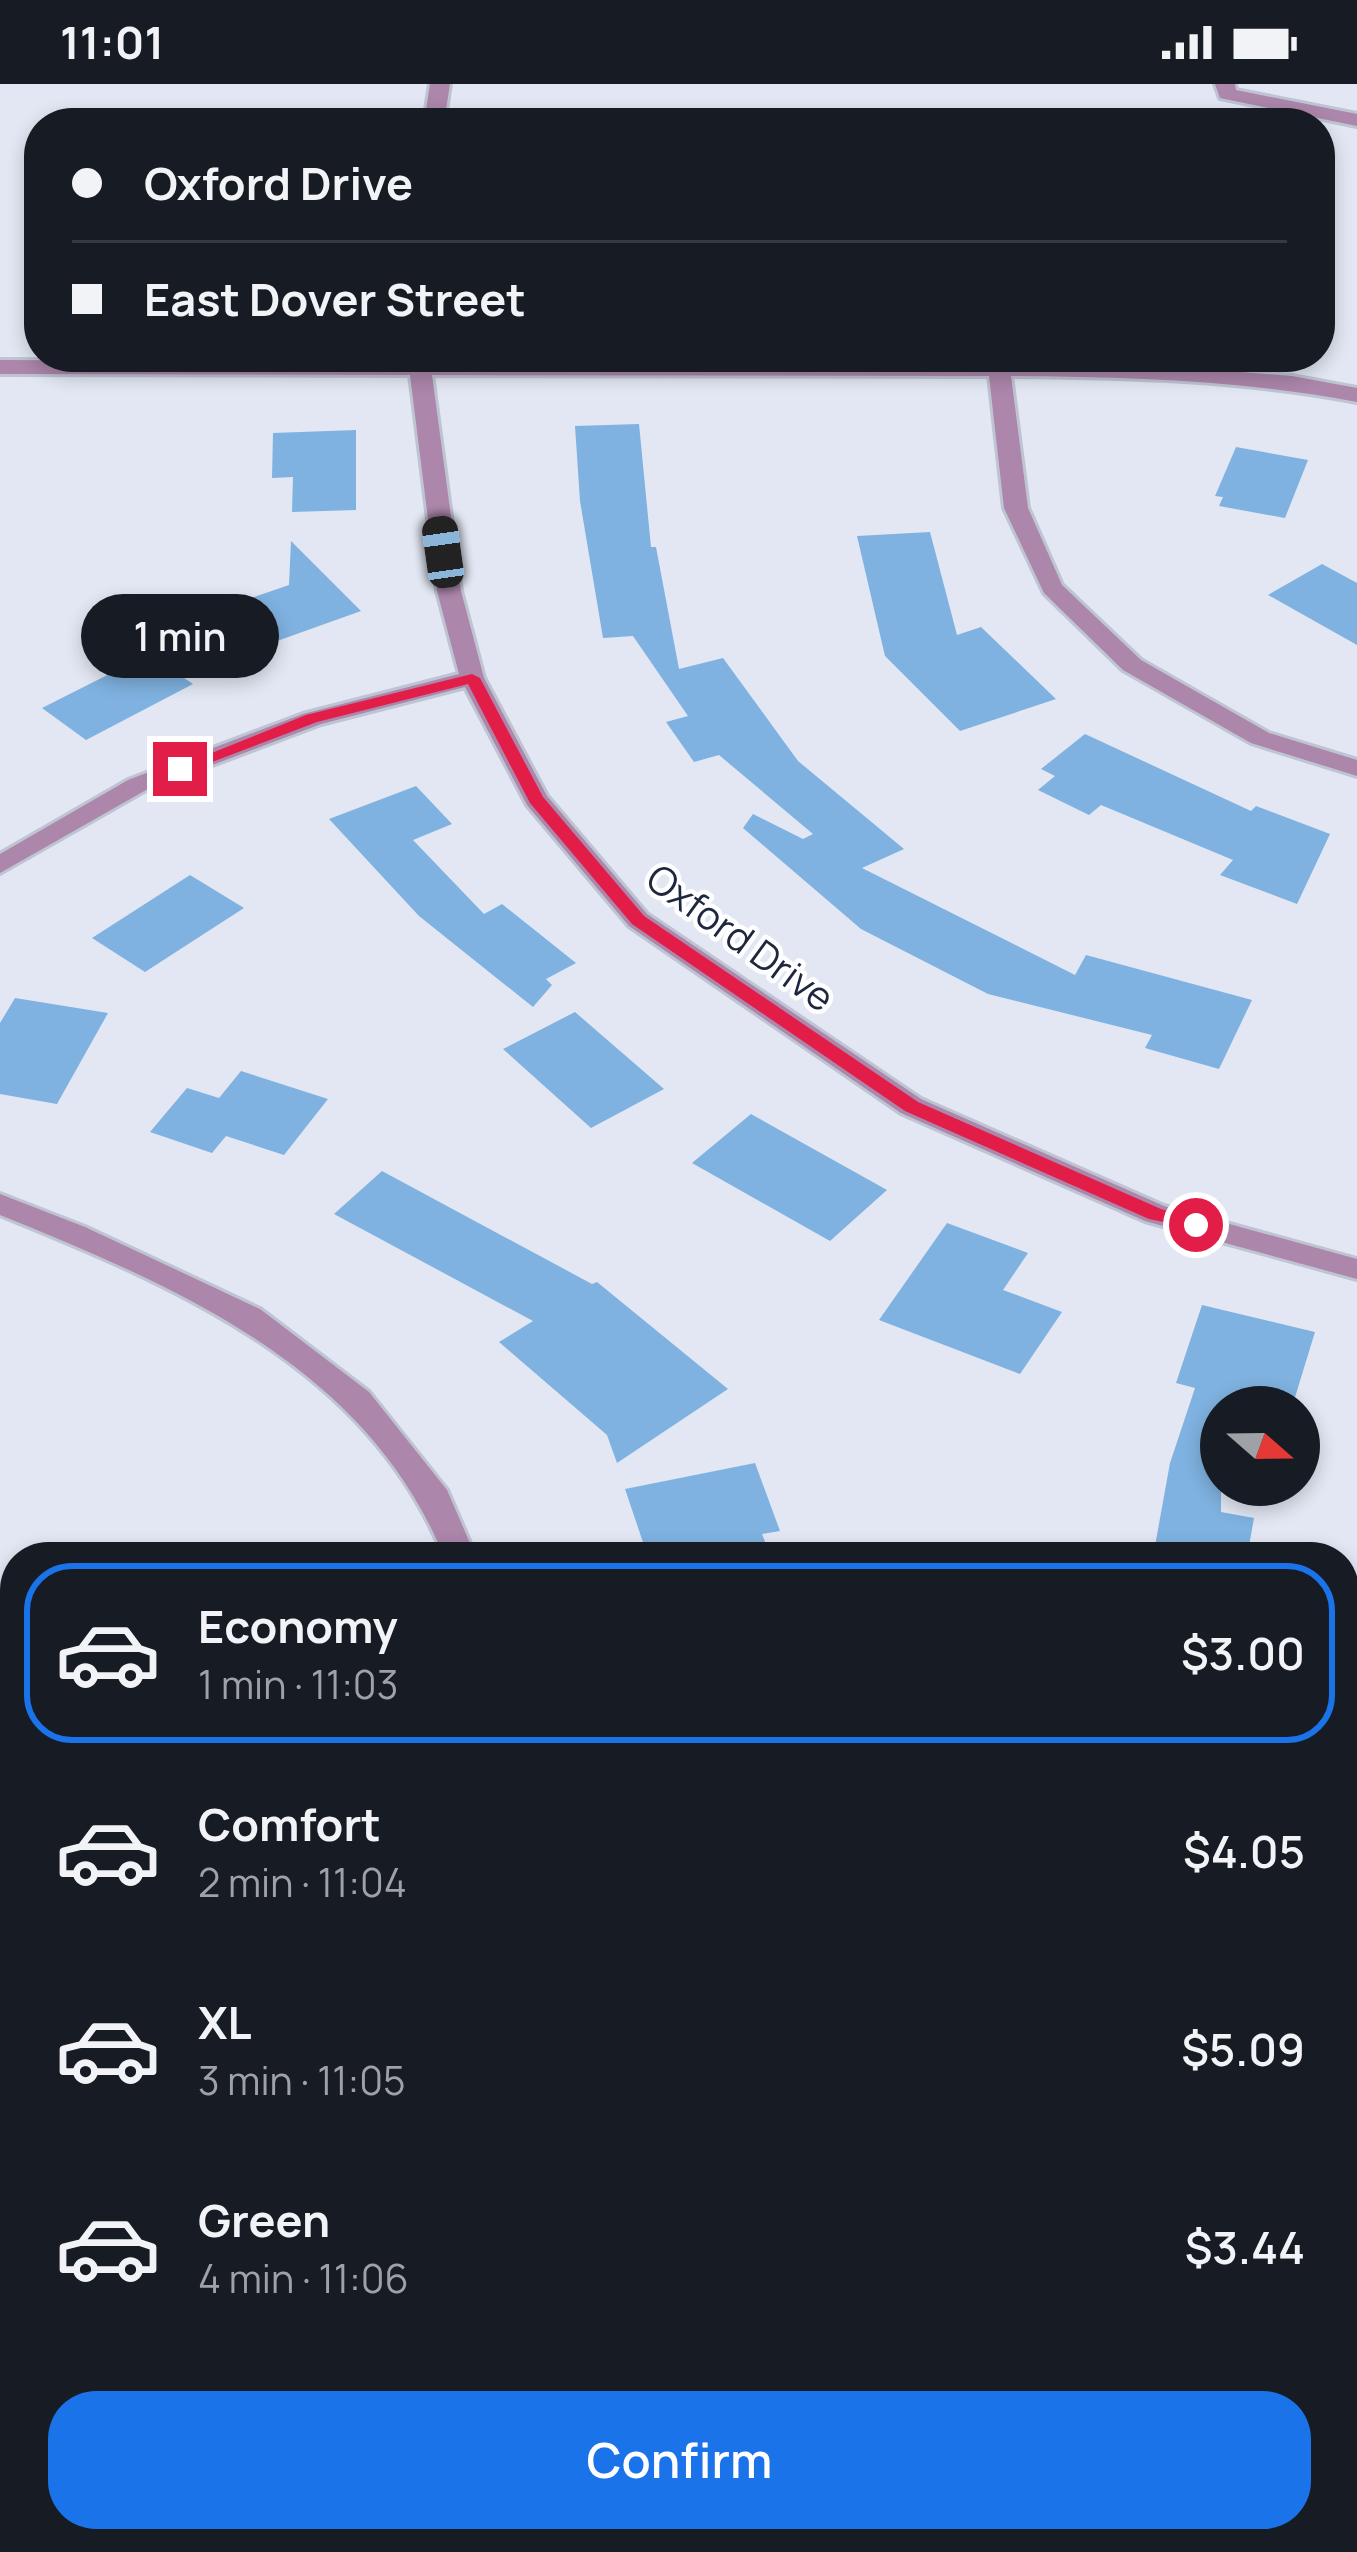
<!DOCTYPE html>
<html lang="en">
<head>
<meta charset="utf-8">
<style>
	:root { --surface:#171b24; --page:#242831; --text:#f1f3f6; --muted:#9ea1a6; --line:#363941; --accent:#1a73e8 }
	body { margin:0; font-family:Manrope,sans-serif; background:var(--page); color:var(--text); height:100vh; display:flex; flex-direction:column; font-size:45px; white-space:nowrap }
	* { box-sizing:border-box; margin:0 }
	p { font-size:39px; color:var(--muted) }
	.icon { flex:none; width:66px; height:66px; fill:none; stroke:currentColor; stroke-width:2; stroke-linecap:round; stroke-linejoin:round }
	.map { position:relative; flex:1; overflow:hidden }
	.details { position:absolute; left:0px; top:1458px; width:1359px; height:1011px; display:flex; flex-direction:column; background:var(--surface); border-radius:48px 48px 0 0; box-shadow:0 6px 18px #0003 }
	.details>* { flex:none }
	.guide { position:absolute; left:24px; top:24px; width:1311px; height:264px; border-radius:48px; box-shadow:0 6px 18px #0003; display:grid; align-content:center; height:264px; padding:0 48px; background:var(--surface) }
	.needle { width:78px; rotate:110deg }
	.fabs { position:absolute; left:1200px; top:1302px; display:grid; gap:24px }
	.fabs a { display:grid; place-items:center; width:120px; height:120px; border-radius:50%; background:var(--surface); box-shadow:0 6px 18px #0003; font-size:60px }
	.end { position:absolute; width:54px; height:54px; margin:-27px; border:15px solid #e11d48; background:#fff; box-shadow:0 0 0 6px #fff }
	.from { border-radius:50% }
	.bubble { position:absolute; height:84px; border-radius:42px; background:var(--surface); box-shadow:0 6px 18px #0003; font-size:39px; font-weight:600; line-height:84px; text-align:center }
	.car { position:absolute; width:36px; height:72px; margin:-36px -18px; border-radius:15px; box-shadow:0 0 9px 3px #0007; background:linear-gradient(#222 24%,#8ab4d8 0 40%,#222 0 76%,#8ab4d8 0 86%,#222 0) }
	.guide b { display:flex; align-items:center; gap:42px; height:114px; font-size:45px }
	.guide b+b { border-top:3px solid var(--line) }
	.guide i { width:30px; height:30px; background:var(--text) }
	ul { padding:21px 0 0; list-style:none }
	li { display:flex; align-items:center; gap:36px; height:180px; margin:0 24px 18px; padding:0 24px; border:6px solid transparent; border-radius:48px }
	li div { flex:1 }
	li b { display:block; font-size:45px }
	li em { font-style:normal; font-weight:600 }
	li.on { border-color:var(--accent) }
	li>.icon { width:108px; height:108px; stroke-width:1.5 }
	.action { display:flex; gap:24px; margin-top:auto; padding:24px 48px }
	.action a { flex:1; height:138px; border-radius:48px; background:var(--accent); color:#fff; font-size:48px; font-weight:600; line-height:138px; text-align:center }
	.status { display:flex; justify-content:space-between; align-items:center; height:84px; padding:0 60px; background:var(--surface); direction:ltr }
	.status svg { height:33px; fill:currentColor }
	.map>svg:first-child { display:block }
</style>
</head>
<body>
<div class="status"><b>11:01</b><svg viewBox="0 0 49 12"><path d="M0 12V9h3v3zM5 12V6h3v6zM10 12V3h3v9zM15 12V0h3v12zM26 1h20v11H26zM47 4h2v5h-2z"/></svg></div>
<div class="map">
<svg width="1357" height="2468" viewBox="0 0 1357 2468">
	<rect width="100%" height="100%" fill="#e2e7f3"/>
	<!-- building -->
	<path fill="#7fb2e0" d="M 639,340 L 651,463 L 656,463 L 679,585 L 723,574 L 798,677 L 904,765 L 862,784 L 1075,891 L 1086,871 L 1252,916 L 1219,985 L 1145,964 L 1152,951 L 988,910 L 861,845 L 743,744 L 753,730 L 803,755 L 813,750 L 719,671 L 694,678 L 666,638 L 688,632 L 633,552 L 603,554 L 580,417 L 575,342 Z
		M 356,346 L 356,426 L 292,428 L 293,393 L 272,394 L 273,349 Z
		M 1236,363 L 1308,376 L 1285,434 L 1219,422 L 1223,413 L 1215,412 Z
		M 930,448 L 957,551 L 981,543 L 1056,615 L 960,647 L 885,572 L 857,452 Z
		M 291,457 L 361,527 L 235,572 L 198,532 L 289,501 Z
		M 1322,480 L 1357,499 L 1357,561 L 1268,511 Z
		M 149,570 L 193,600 L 86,656 L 42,624 Z
		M 1085,650 L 1251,727 L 1256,722 L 1330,750 L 1297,820 L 1220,791 L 1233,776 L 1101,721 L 1089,731 L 1038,706 L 1055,692 L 1041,685 Z
		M 416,702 L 452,740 L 413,756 L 484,830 L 502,820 L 576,879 L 546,895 L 552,901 L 533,923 L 419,832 L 329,735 Z
		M 190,791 L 244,824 L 145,888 L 92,854 Z
		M 15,914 L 108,929 L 57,1020 L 0,1010 L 0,939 Z
		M 575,928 L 664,1005 L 591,1044 L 503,965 Z
		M 241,987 L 328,1015 L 284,1071 L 226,1052 L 212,1069 L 150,1048 L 187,1004 L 219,1014 Z
		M 751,1030 L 887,1106 L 830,1157 L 692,1079 Z
		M 382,1087 L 592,1200 L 597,1198 L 728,1305 L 617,1379 L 607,1351 L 499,1258 L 533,1237 L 334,1130 Z
		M 947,1139 L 1028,1169 L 1003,1206 L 1062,1228 L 1020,1290 L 879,1236 Z
		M 1202,1221 L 1315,1248 L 1292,1323 L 1221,1323 L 1221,1428 L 1254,1434 L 1247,1473 L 1153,1473 L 1170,1379 L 1195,1304 L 1176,1299 Z
		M 755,1379 L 780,1447 L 762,1450 L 771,1473 L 648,1473 L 625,1405 Z"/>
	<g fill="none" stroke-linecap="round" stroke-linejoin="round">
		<!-- street casing -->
		<g stroke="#bfc4d2" stroke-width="6">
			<path id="street" d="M 430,0 L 450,0 L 444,39 L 424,39 Z
				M 1215,0 L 1235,0 L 1236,6 L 1357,30 L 1357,42 L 1220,14 Z
				M 408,273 L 430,273 L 430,278 L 1129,279 L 1292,292 L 1357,304 L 1357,318 C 1242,296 1127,293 1011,292 L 1028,424 L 1062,501 L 1141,576 L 1269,649 L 1357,676 L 1357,692 L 1251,659 L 1123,586 L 1044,509 L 1004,424 L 989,292 L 432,291 L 461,507 L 484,594 L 547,712 L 647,830 L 921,1015 L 1164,1122 L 1357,1175 L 1357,1195 L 1145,1137 L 901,1029 L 629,842 L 527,721 L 465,603 L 321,640 L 146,706 L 0,789 L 0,770 L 128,696 L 303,630 L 459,590 L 437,507 L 410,291 L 0,290 L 0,276 L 409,278 Z
				M 0,1110 L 85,1143 L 260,1225 L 369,1308 L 447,1406 L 476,1473 L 444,1473 C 368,1284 178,1203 0,1131 Z
				M 0,1764 L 15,1765 L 15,1793 L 0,1792 Z
				M 1357,2057 L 1357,2111 L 1344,2116 L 1344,2062 Z"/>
		</g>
		<!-- street -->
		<use href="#street" fill="#ac86ab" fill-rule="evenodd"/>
	</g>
	<!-- route -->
	<path fill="#e11d48" d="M 472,590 L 480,594 L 543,713 L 644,832 L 918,1018 L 1161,1125 L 1203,1137 L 1203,1146 L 1149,1135 L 905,1027 L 632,840 L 530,719 L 468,600 L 317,638 L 186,688 L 172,685 L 306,631 Z"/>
	<g text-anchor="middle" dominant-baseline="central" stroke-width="9" stroke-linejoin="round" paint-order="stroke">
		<!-- street labels -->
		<g font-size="39" fill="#1e273d" stroke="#fff">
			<text transform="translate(741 853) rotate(36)">Oxford Drive</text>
		</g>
	</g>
</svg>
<div class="fabs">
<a><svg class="needle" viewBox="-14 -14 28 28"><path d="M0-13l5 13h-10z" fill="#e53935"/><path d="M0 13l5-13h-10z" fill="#9ea1a6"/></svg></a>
</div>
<i class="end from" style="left:1196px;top:1141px"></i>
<i class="end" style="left:180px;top:685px"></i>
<div class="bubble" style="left:81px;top:510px;width:198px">1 min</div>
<i class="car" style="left:443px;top:468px;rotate:352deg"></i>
<div class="guide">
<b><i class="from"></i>Oxford Drive</b>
<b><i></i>East Dover Street</b>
</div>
<section class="details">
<ul>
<li class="on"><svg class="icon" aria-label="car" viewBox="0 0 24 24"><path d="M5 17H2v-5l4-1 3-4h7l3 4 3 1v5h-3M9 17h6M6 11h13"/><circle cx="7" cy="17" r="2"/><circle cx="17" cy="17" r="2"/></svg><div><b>Economy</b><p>1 min · 11:03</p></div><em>$3.00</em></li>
<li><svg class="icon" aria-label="car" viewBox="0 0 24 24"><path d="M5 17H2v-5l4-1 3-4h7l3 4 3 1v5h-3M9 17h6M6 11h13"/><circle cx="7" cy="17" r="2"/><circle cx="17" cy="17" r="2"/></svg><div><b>Comfort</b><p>2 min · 11:04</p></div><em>$4.05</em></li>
<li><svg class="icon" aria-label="car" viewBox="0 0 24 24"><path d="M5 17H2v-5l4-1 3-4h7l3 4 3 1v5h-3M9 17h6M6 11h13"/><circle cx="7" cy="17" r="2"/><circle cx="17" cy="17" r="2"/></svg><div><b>XL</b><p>3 min · 11:05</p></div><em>$5.09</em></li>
<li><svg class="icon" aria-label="car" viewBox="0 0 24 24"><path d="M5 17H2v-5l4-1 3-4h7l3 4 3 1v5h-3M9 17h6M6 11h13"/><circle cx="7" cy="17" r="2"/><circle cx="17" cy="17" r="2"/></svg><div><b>Green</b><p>4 min · 11:06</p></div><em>$3.44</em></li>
</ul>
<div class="action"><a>Confirm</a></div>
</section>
</div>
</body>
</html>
